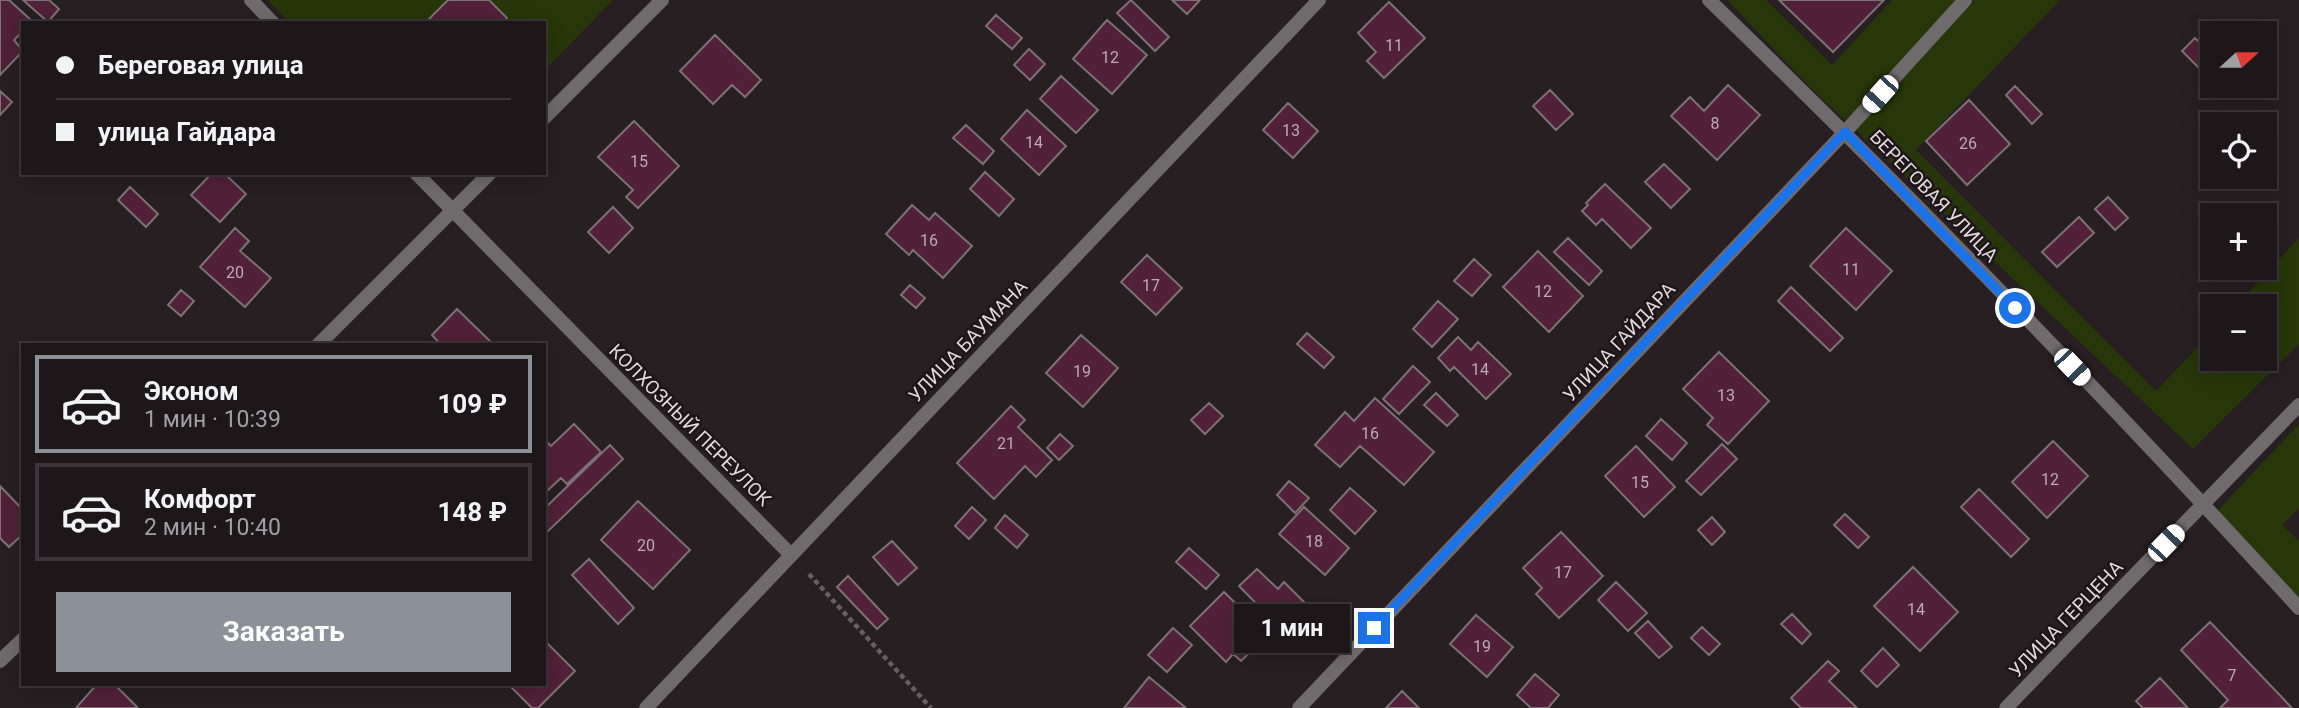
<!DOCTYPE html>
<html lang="ru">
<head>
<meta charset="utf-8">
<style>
	:root { --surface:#1d171a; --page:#252023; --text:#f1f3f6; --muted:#a09fa2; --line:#3b3639; --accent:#8c9099 }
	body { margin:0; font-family:Roboto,sans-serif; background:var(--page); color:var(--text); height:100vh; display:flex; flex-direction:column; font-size:26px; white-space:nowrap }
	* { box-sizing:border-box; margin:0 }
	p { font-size:23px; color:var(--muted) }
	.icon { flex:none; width:38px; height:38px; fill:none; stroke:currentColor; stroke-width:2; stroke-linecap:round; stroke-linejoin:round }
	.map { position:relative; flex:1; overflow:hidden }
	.drawer { position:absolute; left:21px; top:343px; width:525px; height:343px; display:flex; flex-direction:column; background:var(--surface); border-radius:0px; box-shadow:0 4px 18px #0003,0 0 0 2px var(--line) }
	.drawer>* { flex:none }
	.guide { position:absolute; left:21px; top:21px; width:525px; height:154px; border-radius:0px; box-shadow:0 4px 18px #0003,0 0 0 2px var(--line); display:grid; align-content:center; height:154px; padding:0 35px; background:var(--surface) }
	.needle { width:46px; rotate:69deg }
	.buttons { position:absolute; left:2200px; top:21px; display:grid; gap:14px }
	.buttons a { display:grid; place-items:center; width:77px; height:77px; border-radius:0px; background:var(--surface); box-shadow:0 4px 18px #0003,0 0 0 2px var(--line); font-size:35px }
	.end { position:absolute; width:32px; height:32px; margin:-16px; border:9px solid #1a73e8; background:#fff; box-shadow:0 0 0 4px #fff }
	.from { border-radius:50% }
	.bubble { position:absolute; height:49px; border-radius:0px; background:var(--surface); box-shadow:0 4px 18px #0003,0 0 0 2px var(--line); font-size:23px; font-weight:700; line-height:49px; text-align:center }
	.car { position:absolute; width:21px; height:42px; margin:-21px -10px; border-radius:9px; box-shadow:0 0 5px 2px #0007; background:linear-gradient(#fff 24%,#345 0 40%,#fff 0 76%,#345 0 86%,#fff 0) }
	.guide b { display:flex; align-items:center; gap:24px; height:66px; font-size:26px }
	.guide b+b { border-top:2px solid var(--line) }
	.guide i { width:18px; height:18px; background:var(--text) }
	ul { padding:12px 0 0; list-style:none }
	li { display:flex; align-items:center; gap:21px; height:98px; margin:0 14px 10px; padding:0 21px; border:4px solid var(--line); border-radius:0px }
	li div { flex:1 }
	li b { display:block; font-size:26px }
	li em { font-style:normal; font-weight:700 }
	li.current { border-color:var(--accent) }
	li>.icon { width:63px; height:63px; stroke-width:1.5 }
	.action { display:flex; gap:14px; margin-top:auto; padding:14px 35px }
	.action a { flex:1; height:80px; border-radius:0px; background:var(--accent); color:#fff; font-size:28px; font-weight:700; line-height:80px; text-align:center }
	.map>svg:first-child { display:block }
</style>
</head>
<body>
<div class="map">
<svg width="2299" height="708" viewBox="0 0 2299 708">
	<rect width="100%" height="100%" fill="#271f22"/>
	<!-- green -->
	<path fill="#273709" d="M 268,0 L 613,0 L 544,71 L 544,23 L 289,23 Z
		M 1727,0 L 1766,0 L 1832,65 L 1892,0 L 2060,0 L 1916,150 L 2156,391 L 2212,332 L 2212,359 L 2264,359 L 2264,306 L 2236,306 L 2299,238 L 2299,344 L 2193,449 L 1809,86 Z
		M 2299,424 L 2299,508 L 2282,525 L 2299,541 L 2299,599 L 2217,511 Z"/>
	<!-- building -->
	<path fill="#502138" stroke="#7c7175" stroke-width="2" d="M 0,0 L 9,0 L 32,21 L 23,23 L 23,31 L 14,40 L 23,51 L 0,75 Z
		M 23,0 L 49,0 L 59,9 L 48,22 Z
		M 448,0 L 489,0 L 507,18 L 503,23 L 425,23 Z
		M 1131,0 L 1169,37 L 1155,51 L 1117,13 Z
		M 1172,0 L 1200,0 L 1187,14 Z
		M 1779,0 L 1884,0 L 1833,52 Z
		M 1389,2 L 1425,38 L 1384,78 L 1367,61 L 1376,52 L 1358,33 Z
		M 996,15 L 1022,38 L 1012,49 L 986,26 Z
		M 1107,20 L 1147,55 L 1112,94 L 1073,59 Z
		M 715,35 L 761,80 L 745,97 L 732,85 L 713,104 L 680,71 Z
		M 2195,38 L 2212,55 L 2212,71 L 2207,76 L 2182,51 Z
		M 1029,49 L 1045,64 L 1030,80 L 1014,65 Z
		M 1061,76 L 1098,110 L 1076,133 L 1040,99 Z
		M 1728,85 L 1760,115 L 1717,160 L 1671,116 L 1690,97 L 1704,111 Z
		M 2015,86 L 2042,114 L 2032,124 L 2006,95 Z
		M 1550,90 L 1573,114 L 1556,130 L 1533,106 Z
		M 0,91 L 12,102 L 0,115 Z
		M 1969,100 L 2010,144 L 1967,185 L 1926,141 Z
		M 1288,103 L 1318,131 L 1293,158 L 1263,130 Z
		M 1027,110 L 1066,146 L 1039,175 L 1001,139 Z
		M 634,121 L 679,166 L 638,208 L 626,197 L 633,190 L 598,157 Z
		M 966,125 L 994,151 L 983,164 L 953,138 Z
		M 1664,164 L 1690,189 L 1671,208 L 1645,182 Z
		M 985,172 L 1014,199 L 999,216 L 970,189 Z
		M 212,173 L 224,173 L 246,194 L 220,222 L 191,195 Z
		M 1605,184 L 1651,228 L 1631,248 L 1602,219 L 1596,225 L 1582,211 L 1588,205 L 1586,203 Z
		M 130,187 L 158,214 L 146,227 L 118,200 Z
		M 2108,197 L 2128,218 L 2115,230 L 2095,209 Z
		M 912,205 L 929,220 L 935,213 L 972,246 L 943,278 L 913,250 L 909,255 L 886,234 Z
		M 613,207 L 633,228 L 609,253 L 588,232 Z
		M 2079,217 L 2094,233 L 2057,267 L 2042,252 Z
		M 235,228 L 249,241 L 240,251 L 271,278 L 245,307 L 200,267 Z
		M 1846,228 L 1892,271 L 1856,310 L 1810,266 Z
		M 1568,238 L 1602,271 L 1589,285 L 1554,252 Z
		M 1538,251 L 1583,296 L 1549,332 L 1503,287 Z
		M 1147,255 L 1182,288 L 1156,315 L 1121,282 Z
		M 1474,259 L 1491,275 L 1472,296 L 1454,281 Z
		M 910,285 L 925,298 L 916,308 L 901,295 Z
		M 1791,287 L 1843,338 L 1830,351 L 1778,301 Z
		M 181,290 L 194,301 L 181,316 L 168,305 Z
		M 1438,301 L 1458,319 L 1432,347 L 1413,329 Z
		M 457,309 L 494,345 L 441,345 L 432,335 Z
		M 1307,333 L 1334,357 L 1324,368 L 1297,344 Z
		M 1081,335 L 1118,368 L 1083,407 L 1046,373 Z
		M 1458,337 L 1471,350 L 1478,342 L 1511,374 L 1486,399 L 1454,367 L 1450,371 L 1438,358 Z
		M 1719,352 L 1769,401 L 1728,444 L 1707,425 L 1713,418 L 1683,389 Z
		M 1413,366 L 1430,382 L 1399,414 L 1383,399 Z
		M 1436,393 L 1458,415 L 1447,426 L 1424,405 Z
		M 1375,398 L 1434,452 L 1404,485 L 1360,446 L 1340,467 L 1315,445 L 1345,412 L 1354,421 Z
		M 1209,403 L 1223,416 L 1205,434 L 1191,420 Z
		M 1011,406 L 1025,420 L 1018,427 L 1052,460 L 1036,477 L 1025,466 L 994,499 L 957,463 Z
		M 1661,419 L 1687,443 L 1672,460 L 1646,436 Z
		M 574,424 L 601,452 L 567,484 L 561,478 L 547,491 L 544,488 L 544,439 L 551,446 Z
		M 1060,434 L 1073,446 L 1059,460 L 1047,448 Z
		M 2053,441 L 2088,476 L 2047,518 L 2012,482 Z
		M 1722,444 L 1737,459 L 1701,495 L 1686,481 Z
		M 610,445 L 623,459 L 544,535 L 544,509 Z
		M 1636,446 L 1675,487 L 1644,517 L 1605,476 Z
		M 1289,481 L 1309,498 L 1295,513 L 1277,495 Z
		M 0,486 L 23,510 L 23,534 L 9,547 L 0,538 Z
		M 1350,488 L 1376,511 L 1355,534 L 1330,510 Z
		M 1979,489 L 2029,539 L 2011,557 L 1961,507 Z
		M 638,501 L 690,550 L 653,589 L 601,540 Z
		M 972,507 L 986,520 L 969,539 L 955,526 Z
		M 1304,507 L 1349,548 L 1325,575 L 1279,534 Z
		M 1845,514 L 1869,537 L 1858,548 L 1834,525 Z
		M 1005,515 L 1028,535 L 1017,548 L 995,528 Z
		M 1712,517 L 1725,532 L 1712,545 L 1698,530 Z
		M 1561,532 L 1603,576 L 1559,618 L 1536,594 L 1542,588 L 1523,568 Z
		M 892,541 L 917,568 L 898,585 L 873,557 Z
		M 1189,548 L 1219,575 L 1206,589 L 1176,562 Z
		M 589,559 L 634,608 L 618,624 L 572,575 Z
		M 1913,567 L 1958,612 L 1920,651 L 1874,606 Z
		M 1257,569 L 1278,589 L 1284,582 L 1305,603 L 1280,628 L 1239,586 Z
		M 848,576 L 888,619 L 877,629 L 837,587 Z
		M 1616,582 L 1647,613 L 1628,631 L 1598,600 Z
		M 1224,592 L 1268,635 L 1241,661 L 1233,654 L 1226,662 L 1190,626 Z
		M 1792,614 L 1811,634 L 1802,644 L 1781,624 Z
		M 1476,615 L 1513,647 L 1487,677 L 1450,644 Z
		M 1648,621 L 1672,647 L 1659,658 L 1635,633 Z
		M 2210,622 L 2292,708 L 2220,708 L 2228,700 L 2181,650 Z
		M 1702,627 L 1720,644 L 1709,655 L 1691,638 Z
		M 1173,628 L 1192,645 L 1167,672 L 1148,655 Z
		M 544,640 L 575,671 L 538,708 L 532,708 L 508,684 L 544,684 Z
		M 1883,648 L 1899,665 L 1877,687 L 1861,671 Z
		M 1828,661 L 1839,671 L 1829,681 L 1857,708 L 1801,708 L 1791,698 Z
		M 1535,674 L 1559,695 L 1548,708 L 1531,708 L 1517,695 Z
		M 1149,677 L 1186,708 L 1124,708 Z
		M 2160,678 L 2188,708 L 2143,708 L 2136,701 Z
		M 97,684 L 114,684 L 138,708 L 76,708 Z
		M 1402,691 L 1419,708 L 1386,708 Z"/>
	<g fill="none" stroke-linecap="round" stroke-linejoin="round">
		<!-- path -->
		<path stroke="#665f61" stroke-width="4.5" stroke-dasharray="5 3.5" stroke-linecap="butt" d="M 809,574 L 931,708"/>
		<!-- minor -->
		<path stroke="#6f6a6c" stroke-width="14" d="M 251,0 L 273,23
			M 1709,0 C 1912,196 2108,400 2299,608
			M 544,118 L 662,0
			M 416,173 L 791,555
			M 318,345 L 490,173
			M 0,661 L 23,639
			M 646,708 L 1319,0
			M 1299,708 L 1845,132 L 1965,0
			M 2006,708 L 2299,405"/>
	</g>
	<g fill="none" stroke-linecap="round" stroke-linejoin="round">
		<!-- route -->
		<path stroke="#1a73e8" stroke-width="9" d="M 1374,628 L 1845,132 L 2015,308"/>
	</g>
	<g text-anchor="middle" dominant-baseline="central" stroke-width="5" stroke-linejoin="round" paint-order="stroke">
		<!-- number labels -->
		<g font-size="16" fill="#bbabb2">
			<text x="1394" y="45">11</text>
			<text x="1110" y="57">12</text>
			<text x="1715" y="123">8</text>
			<text x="1291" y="130">13</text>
			<text x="1034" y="142">14</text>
			<text x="1968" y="143">26</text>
			<text x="639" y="161">15</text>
			<text x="929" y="240">16</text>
			<text x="1851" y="269">11</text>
			<text x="235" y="272">20</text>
			<text x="1151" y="285">17</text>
			<text x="1543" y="291">12</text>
			<text x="1480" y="369">14</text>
			<text x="1082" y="371">19</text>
			<text x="1726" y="395">13</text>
			<text x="1370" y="433">16</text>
			<text x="1006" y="443">21</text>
			<text x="2050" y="479">12</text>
			<text x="1640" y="482">15</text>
			<text x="1314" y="541">18</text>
			<text x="646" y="545">20</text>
			<text x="1563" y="572">17</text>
			<text x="1916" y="609">14</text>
			<text x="1482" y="646">19</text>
			<text x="2232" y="675">7</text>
		</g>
		<!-- street labels -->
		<g font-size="19" fill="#dfd9db" stroke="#1e1519">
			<text transform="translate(1934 196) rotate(46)">БЕРЕГОВАЯ УЛИЦА</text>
			<text transform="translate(968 341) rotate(-46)">УЛИЦА БАУМАНА</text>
			<text transform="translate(1619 342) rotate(-47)">УЛИЦА ГАЙДАРА</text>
			<text transform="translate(690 425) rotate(45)">КОЛХОЗНЫЙ ПЕРЕУЛОК</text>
			<text transform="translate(2066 619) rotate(-46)">УЛИЦА ГЕРЦЕНА</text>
		</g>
	</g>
</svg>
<div class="buttons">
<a><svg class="needle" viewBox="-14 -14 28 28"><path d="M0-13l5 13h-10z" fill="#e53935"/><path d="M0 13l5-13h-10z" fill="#a09fa2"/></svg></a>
<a><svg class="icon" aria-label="locate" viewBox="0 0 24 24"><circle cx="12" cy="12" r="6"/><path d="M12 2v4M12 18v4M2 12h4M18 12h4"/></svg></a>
<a>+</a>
<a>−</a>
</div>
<i class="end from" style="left:2015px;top:308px"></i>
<i class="end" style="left:1374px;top:628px"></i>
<div class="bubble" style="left:1234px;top:604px;width:116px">1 мин</div>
<i class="car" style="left:1880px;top:94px;rotate:222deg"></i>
<i class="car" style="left:2072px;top:367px;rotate:136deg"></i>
<i class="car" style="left:2166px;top:543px;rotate:44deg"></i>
<div class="guide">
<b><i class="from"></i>Береговая улица</b>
<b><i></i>улица Гайдара</b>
</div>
<section class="drawer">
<ul>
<li class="current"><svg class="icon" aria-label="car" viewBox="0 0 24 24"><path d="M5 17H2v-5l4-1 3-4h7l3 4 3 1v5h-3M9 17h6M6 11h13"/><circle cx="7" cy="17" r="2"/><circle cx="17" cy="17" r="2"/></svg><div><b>Эконом</b><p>1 мин · 10:39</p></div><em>109 ₽</em></li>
<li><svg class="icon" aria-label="car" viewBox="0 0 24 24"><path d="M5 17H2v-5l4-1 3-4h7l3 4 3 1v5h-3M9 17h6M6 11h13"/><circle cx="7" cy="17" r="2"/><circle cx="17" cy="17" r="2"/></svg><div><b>Комфорт</b><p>2 мин · 10:40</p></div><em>148 ₽</em></li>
</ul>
<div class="action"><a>Заказать</a></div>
</section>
</div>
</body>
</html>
